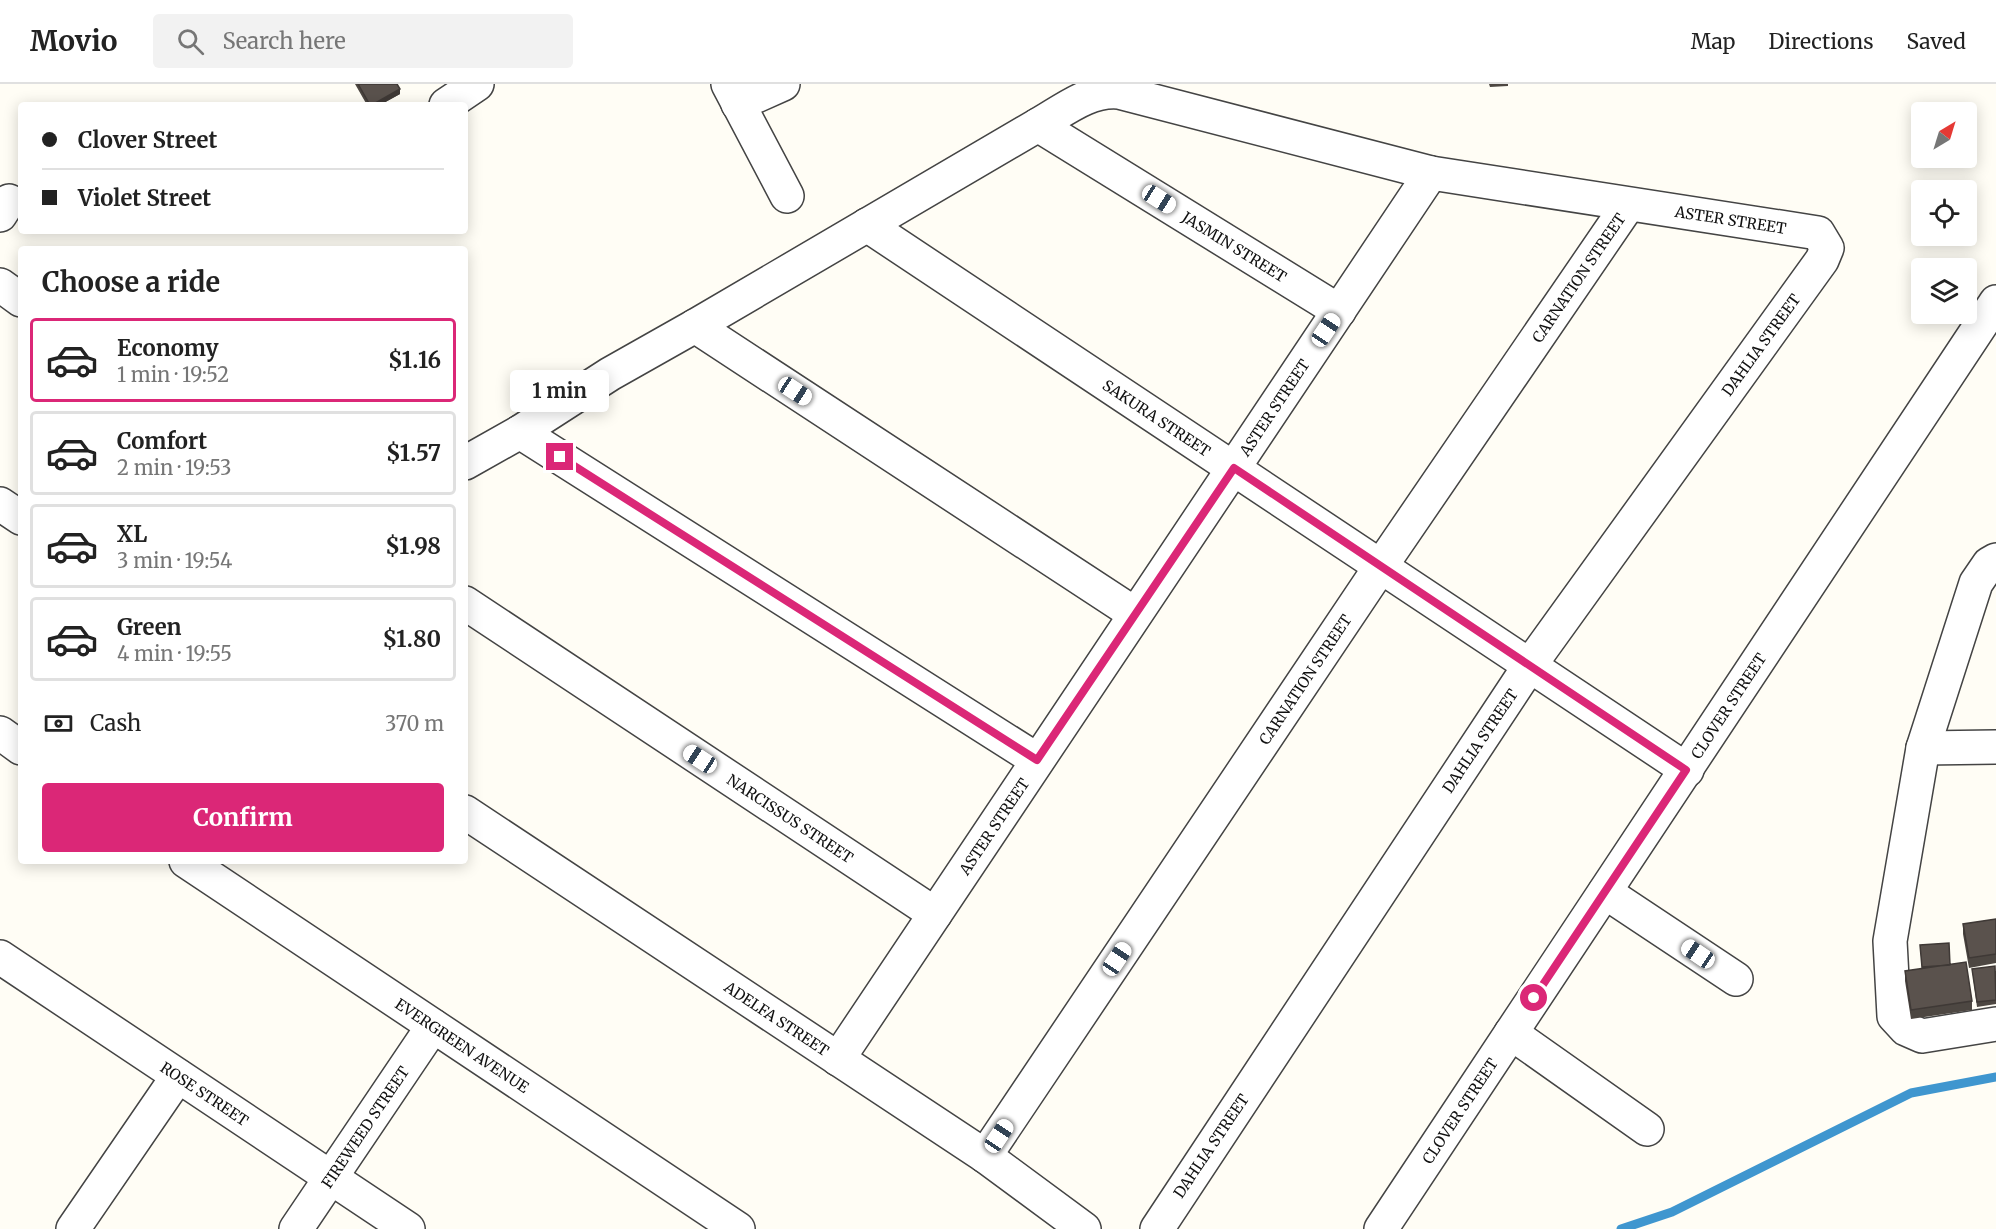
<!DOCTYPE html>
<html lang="en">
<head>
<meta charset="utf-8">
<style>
	:root { --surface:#fff; --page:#f2f2f2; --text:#222; --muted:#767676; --line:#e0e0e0; --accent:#db2777 }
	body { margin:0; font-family:Merriweather,serif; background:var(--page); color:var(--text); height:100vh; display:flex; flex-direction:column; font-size:22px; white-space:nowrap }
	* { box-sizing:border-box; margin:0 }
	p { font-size:20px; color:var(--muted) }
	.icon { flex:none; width:33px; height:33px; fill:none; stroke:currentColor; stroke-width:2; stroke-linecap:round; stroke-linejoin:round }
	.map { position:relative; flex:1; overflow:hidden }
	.drawer { position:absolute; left:18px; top:162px; width:450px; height:618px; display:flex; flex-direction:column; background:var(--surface); border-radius:6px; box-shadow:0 3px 15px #0003 }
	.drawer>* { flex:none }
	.guide { position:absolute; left:18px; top:18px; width:450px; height:132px; border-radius:6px; box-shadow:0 3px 15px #0003; display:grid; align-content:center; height:132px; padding:0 24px; background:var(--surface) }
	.needle { width:39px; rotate:38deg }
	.fabs { position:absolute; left:1911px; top:18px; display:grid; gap:12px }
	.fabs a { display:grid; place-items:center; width:66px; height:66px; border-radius:6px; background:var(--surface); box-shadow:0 3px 15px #0003; font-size:30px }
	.end { position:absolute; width:27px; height:27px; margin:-14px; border:8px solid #db2777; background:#fff; box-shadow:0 0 0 3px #fff }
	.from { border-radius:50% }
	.bubble { position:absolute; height:42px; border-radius:6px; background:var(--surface); box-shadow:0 3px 15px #0003; font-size:20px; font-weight:700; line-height:42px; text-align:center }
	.car { position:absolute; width:18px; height:36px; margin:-18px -9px; border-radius:8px; box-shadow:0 0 4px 2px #0007; background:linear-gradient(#fff 24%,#345 0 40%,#fff 0 76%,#345 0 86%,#fff 0) }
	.guide b { display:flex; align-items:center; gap:21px; height:57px; font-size:22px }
	.guide b+b { border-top:2px solid var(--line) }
	.guide i { width:15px; height:15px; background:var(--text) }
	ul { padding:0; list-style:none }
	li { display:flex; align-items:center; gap:18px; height:84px; margin:0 12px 9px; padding:0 12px; border:3px solid var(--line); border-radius:6px }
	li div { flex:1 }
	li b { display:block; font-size:22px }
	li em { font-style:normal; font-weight:700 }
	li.on { border-color:var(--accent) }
	li>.icon { width:54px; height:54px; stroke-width:1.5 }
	h2 { padding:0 24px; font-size:27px; line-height:72px }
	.pay { display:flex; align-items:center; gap:15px; height:66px; padding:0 24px; font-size:22px }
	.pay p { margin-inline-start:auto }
	.primary-button { display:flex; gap:12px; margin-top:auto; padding:12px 24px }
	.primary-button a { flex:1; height:69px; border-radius:6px; background:var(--accent); color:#fff; font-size:24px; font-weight:700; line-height:69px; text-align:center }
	header { display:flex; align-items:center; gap:36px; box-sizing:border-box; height:84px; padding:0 30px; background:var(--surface); border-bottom:2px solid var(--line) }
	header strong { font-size:28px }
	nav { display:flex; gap:33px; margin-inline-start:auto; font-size:21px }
	.search { width:420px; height:54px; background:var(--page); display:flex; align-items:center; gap:15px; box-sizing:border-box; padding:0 21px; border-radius:6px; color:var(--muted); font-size:22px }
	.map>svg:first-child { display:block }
</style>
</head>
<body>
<header>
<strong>Movio</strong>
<div class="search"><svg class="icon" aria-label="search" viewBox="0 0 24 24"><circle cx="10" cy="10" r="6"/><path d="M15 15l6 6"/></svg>Search here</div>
<nav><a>Map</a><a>Directions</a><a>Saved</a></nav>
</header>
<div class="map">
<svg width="1996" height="1145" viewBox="0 0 1996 1145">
	<rect width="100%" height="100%" fill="#fffdf5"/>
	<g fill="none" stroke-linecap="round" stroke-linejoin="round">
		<!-- stream -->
		<path stroke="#3f96cf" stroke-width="9" d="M 1621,1145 L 1672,1128 L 1911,1009 L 1996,993"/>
		<!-- minor casing -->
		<g stroke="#444" stroke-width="36">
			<g id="minor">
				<path d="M 728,0 L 787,112"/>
				<path d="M 738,20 L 783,0"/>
				<path d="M 446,21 L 477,0"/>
				<path id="s1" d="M 1038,41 L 1339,227"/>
				<path d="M 0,131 L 9,117"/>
				<path id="s2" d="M 867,141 L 1687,686"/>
				<path d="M 0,201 L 21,216"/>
				<path d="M 695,242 L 1135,530"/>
				<path d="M 520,348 L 1037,676"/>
				<path id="s3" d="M 465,379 L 520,348 L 610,290 L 695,242 L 1038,41 C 1063,27 1089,5 1119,8 L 1431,89 L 1818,149 L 1827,164 L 1822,176 L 1530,581 L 1157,1145"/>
				<path d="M 0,420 L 21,434"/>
				<path d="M 1996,476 L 1989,480 L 1976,499 L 1923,664 L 1890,857 L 1894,932 L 1906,945 L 1922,952 L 1996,940"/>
				<path id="s4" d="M 465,519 L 935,830"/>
				<path d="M 0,649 L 21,664"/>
				<path d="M 1923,664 L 1996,663"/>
				<path id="s5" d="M 465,728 L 985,1072 L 1084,1145"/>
				<path id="s6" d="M 186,777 L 738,1145"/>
				<path d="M 1605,808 L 1736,895"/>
				<path id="s7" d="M 0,873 L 408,1145"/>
				<path d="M 1511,949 L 1647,1045"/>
				<path id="s8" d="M 838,975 L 1431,89"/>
				<path id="s9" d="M 985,1072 L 1381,482 L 1628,121"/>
				<path d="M 73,1145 L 178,992"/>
				<path id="s10" d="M 296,1145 L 433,942"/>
				<path id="s11" d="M 1381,1145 L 1996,218"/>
			</g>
		</g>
		<!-- minor -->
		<use href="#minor" stroke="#fff" stroke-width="33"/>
	</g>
	<!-- wall -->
	<path fill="#4d4742" d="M 355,0 L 397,0 L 400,10 L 380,21 L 367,21 Z
		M 1489,0 L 1508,0 L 1508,2 L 1490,3 Z
		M 1996,835 L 1996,879 L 1969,884 L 1963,850 L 1963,840 Z
		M 1920,861 L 1950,881 L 1972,917 L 1972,926 L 1911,935 L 1905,897 L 1905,887 L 1922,885 Z
		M 1972,885 L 1996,887 L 1996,920 L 1977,923 Z"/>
	<!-- shaded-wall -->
	<path fill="#3f3936" d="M 400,5 L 400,10 L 380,21 L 372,21 Z"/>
	<!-- building -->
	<path fill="#5a524d" stroke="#3f3936" stroke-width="1.5" d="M 358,0 L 397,0 L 400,5 L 372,21 L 370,21 Z
		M 1996,835 L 1996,870 L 1969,874 L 1963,840 Z
		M 1949,859 L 1950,881 L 1922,883 L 1920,861 Z
		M 1966,878 L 1972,917 L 1911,926 L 1905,887 Z
		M 1995,882 L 1996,916 L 1977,918 L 1972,885 Z"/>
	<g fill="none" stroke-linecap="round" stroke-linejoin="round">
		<!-- route -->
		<path stroke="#db2777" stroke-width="8" d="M 560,373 L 1037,676 L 1234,384 L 1686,686 L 1534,914"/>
	</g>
	<g text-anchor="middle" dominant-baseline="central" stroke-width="6" stroke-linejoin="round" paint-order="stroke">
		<!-- street labels -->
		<g font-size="15" fill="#111" stroke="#fff">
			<text stroke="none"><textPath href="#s3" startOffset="1380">ASTER STREET</textPath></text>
			<text stroke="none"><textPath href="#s1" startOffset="231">JASMIN STREET</textPath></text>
			<text stroke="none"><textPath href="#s9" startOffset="1060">CARNATION STREET</textPath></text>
			<text transform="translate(1761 261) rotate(-54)">DAHLIA STREET</text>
			<text stroke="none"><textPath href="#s8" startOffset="784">ASTER STREET</textPath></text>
			<text stroke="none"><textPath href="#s2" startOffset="348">SAKURA STREET</textPath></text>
			<text stroke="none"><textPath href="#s9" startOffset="574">CARNATION STREET</textPath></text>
			<text stroke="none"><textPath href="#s11" startOffset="628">CLOVER STREET</textPath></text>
			<text transform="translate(1480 657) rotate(-56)">DAHLIA STREET</text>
			<text stroke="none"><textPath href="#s4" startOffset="390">NARCISSUS STREET</textPath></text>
			<text stroke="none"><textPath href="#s8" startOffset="280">ASTER STREET</textPath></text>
			<text stroke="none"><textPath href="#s5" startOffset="374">ADELFA STREET</textPath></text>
			<text stroke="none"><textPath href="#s6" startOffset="332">EVERGREEN AVENUE</textPath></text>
			<text stroke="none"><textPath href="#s7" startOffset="246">ROSE STREET</textPath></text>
			<text stroke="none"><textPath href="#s11" startOffset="142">CLOVER STREET</textPath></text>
			<text stroke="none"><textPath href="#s10" startOffset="123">FIREWEED STREET</textPath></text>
			<text transform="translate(1211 1062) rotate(-56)">DAHLIA STREET</text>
		</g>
	</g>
</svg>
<div class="fabs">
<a><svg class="needle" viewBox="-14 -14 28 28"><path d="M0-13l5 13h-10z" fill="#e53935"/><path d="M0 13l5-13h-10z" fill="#767676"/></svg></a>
<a><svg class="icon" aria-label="locate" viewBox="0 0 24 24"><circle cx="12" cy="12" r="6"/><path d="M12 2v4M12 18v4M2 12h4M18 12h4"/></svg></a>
<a><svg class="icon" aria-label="layers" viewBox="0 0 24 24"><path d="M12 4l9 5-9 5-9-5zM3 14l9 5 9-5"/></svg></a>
</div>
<i class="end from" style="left:1534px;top:914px"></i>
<i class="end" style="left:560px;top:373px"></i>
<div class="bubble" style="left:510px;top:286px;width:99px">1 min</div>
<i class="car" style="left:1159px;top:115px;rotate:122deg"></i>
<i class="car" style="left:1326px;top:246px;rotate:34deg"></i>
<i class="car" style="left:795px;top:307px;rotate:123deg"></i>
<i class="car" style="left:700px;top:675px;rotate:303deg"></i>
<i class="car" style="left:1698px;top:870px;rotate:304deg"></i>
<i class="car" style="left:1117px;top:875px;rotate:34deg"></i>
<i class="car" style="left:999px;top:1052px;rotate:34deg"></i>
<div class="guide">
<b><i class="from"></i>Clover Street</b>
<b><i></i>Violet Street</b>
</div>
<section class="drawer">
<h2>Choose a ride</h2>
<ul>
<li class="on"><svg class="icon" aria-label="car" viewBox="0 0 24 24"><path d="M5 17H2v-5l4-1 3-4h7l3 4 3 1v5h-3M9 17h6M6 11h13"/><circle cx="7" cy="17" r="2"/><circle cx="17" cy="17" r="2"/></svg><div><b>Economy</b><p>1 min · 19:52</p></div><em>$1.16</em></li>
<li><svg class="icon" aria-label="car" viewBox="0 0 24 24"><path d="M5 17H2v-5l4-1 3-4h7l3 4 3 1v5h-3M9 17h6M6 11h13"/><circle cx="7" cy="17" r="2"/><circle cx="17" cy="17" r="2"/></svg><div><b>Comfort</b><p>2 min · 19:53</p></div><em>$1.57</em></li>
<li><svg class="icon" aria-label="car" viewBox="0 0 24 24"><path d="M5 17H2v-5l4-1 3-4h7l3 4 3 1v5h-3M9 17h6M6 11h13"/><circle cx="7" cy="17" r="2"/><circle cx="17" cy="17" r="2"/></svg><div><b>XL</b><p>3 min · 19:54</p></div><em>$1.98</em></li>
<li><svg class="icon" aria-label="car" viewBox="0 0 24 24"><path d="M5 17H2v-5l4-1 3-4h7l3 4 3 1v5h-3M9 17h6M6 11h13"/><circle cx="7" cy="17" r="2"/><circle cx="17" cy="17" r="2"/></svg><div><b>Green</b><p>4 min · 19:55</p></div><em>$1.80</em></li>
</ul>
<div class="pay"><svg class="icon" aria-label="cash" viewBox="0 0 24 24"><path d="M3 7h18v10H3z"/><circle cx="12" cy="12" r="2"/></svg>Cash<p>370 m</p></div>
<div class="primary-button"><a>Confirm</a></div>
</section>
</div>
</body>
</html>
